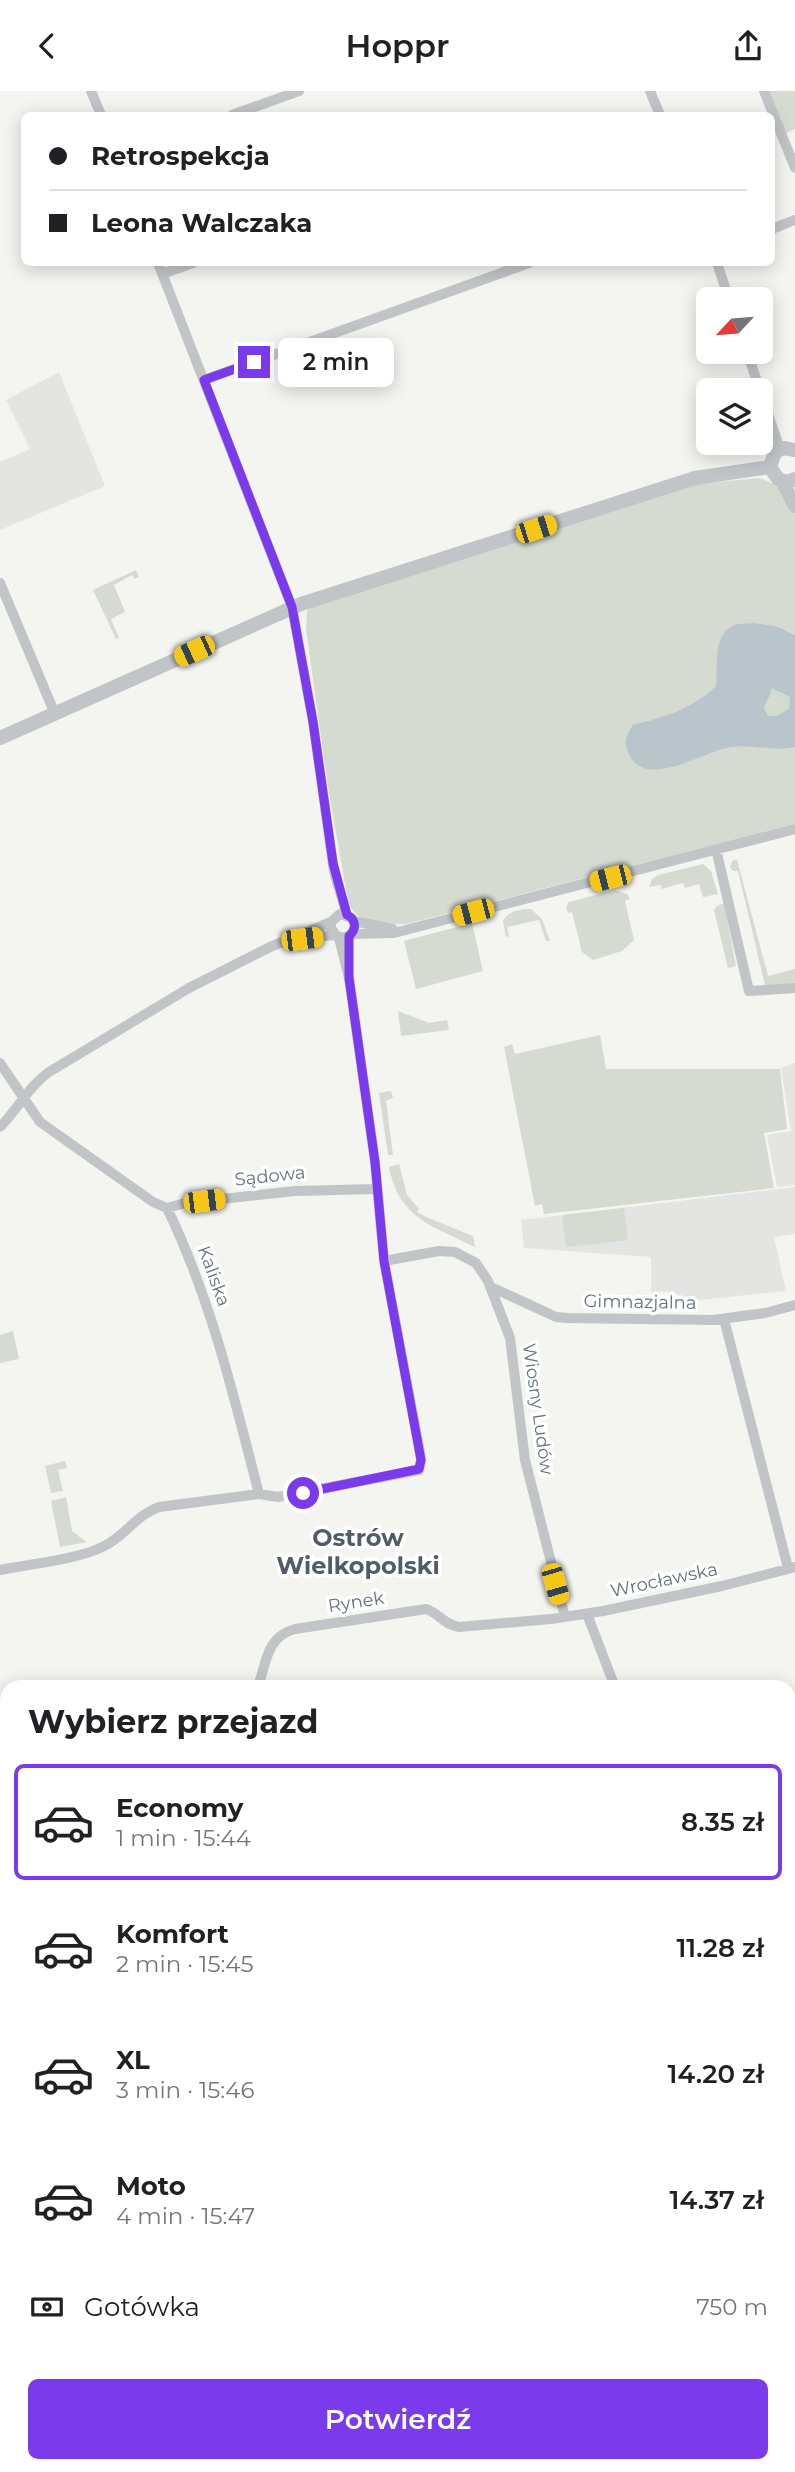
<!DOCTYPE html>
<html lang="pl">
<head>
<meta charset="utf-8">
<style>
	:root { --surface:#fff; --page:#f2f2f2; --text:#202124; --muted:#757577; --line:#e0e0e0; --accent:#7c3aed }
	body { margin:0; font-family:Montserrat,sans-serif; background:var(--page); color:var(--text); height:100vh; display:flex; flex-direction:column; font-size:26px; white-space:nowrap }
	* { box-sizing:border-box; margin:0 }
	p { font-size:23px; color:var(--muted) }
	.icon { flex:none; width:38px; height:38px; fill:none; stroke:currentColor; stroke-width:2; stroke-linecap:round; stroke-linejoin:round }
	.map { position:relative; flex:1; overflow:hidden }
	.sheet { position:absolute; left:0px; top:1589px; width:796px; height:793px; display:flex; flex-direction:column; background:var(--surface); border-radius:21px 21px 0 0; box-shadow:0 4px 18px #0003 }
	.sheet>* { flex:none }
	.banner { position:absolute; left:21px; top:21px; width:754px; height:154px; border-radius:10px; box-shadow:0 4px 18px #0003; display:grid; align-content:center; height:154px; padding:0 28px; background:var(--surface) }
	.needle { width:46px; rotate:244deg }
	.fabs { position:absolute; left:696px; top:196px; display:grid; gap:14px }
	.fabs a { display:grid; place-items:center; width:77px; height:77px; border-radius:10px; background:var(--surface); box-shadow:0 4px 18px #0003; font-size:35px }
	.end { position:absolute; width:32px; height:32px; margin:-16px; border:9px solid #7c3aed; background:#fff; box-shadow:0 0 0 4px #fff }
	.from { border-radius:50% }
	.bubble { position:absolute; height:49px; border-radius:10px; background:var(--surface); box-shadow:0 4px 18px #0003; font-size:23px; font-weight:600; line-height:49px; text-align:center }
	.car { position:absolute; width:21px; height:42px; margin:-21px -10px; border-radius:9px; box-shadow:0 0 5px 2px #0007; background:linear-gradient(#f5c518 24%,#345 0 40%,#f5c518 0 76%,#345 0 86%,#f5c518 0) }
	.banner b { display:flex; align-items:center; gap:24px; height:66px; font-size:26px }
	.banner b+b { border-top:2px solid var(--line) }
	.banner i { width:18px; height:18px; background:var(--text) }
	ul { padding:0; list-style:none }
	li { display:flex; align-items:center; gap:21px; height:116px; margin:0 14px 10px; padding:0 14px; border:4px solid transparent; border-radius:10px }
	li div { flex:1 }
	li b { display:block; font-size:26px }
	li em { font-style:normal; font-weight:600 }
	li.on { border-color:var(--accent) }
	li>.icon { width:63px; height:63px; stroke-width:1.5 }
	h2 { padding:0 28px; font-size:32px; line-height:84px }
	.pay { display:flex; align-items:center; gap:18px; height:77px; padding:0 28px; font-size:26px }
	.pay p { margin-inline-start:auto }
	.primary-button { display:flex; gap:14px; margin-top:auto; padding:14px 28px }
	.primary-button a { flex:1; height:80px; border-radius:10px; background:var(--accent); color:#fff; font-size:28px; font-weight:600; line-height:80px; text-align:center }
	header { display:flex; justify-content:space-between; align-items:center; height:91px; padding:0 28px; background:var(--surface); font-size:32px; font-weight:600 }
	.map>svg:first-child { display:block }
</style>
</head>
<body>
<header><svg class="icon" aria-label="back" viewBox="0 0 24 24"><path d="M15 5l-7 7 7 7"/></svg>Hoppr<svg class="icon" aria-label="share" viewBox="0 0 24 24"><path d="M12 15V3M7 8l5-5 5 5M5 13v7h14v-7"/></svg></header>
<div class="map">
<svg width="795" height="2381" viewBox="0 0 795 2381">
	<rect width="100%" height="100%" fill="#f4f4f0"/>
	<!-- built -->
	<path fill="#e4e5e3" d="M 59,281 L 105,395 L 0,439 L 0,371 L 30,358 L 6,309 Z
		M 795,972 L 795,1094 L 777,1096 L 767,1044 L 791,1040 L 781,977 Z
		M 795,1096 L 795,1143 L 774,1146 L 786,1200 L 672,1212 L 668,1210 L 667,1200 L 651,1202 L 651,1166 L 524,1157 L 521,1129 Z
		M 7,1897 L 7,1948 L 0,1950 L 0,1900 Z
		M 789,2326 L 795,2348 L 795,2381 L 551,2381 L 549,2375 L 789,2375 Z"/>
	<!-- green -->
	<path fill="#d5dbd1" d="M 768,0 L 795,0 L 795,38 L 785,43 Z
		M 758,387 C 779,392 785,403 795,422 L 795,733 L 406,833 C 385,833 355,834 348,810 L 328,696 L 306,538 L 307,520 L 311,516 L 697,393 Z
		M 136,479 L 139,486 L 134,488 L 132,484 L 114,494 L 125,521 L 111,528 L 119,547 L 116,548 L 93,499 Z
		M 733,769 L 737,769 L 768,885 L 795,878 L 795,894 L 765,894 L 738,780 L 733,780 L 730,776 Z
		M 703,773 L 711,780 L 718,803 L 703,806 L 699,793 L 685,797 L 683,792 L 662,798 L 661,794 L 649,796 L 652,788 L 658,784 Z
		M 615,799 L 627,803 L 630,808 L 625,810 L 634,849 L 622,860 L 593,869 L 582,861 L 572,821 L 568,822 L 566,816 L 569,811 Z
		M 724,812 L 736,875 L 728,877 L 714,819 L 717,815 Z
		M 531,818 L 542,828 L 550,850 L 546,850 L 539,829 L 507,836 L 509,845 L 506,846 L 503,830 C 508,820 520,818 531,818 Z
		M 472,832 L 483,880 L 416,898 L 404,850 Z
		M 398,920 L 429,932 L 447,929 L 449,939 L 401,945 Z
		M 600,944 L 606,978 L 780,978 L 787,1038 L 764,1042 L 774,1097 L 544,1123 L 542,1113 L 535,1115 L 504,956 L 512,953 L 515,963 Z
		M 391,1000 L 393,1007 L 386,1010 L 393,1064 L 388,1064 L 379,1002 Z
		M 399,1073 L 407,1104 L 419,1118 L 417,1121 L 431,1128 L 473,1145 L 475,1156 C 433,1135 399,1128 389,1076 Z
		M 624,1117 L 628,1149 L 566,1156 L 562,1124 Z
		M 13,1240 L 19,1268 L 0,1272 L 0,1244 Z
		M 65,1370 L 67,1377 L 58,1379 L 63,1400 L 51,1402 L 45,1375 Z
		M 66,1406 L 72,1440 L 87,1451 L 60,1456 L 51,1410 Z
		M 0,2079 L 3,2079 L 7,2104 L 7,2182 L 0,2184 Z"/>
	<!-- water -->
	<path fill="#bac5cb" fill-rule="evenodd" d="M 753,532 L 775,535 L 795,544 L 795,656 C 775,661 753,653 731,656 C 704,660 645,700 629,663 C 623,651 626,645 633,634 C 665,626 692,618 716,595 C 718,576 712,542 735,534 C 740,532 748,533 753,532 ZM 771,597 L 790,606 L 789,618 L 777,625 L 768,625 L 764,616 L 770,604 Z"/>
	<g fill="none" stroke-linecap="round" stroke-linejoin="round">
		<!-- secondary casing -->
		<g stroke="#b4b8bc" stroke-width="18">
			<path id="secondary" d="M 789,2256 L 795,2256
				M 470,2381 L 485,2375"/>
		</g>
		<!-- minor -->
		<path stroke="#c1c5c8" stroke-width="10" d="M 91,0 L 101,24
			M 650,0 L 660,24
			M 764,0 L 795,77
			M 232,24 L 299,0
			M 772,138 L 795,129
			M 158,172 L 292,516 L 313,631 L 334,781 L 347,824
			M 717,172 L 729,208
			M 162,183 L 193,172
			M 747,261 L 760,299
			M 204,289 L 529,172
			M 761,303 L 780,358
			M 0,492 L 55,623
			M 716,758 L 749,900 L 795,897
			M 354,830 L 393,838
			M 352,843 L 394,842 L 795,738
			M 298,848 L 334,844
			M 0,972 L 40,1031 L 153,1111 L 167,1117 C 211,1208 234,1306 259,1403
			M 0,1036 C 18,1018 28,996 49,981 L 189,897 L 270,856 L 331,831 L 340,823 L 352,827 L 355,834 L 354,840 L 346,847 L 336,845 L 331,837 L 331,831
			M 167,1117 L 185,1112 L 295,1100 L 377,1098
			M 384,1170 L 439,1160 L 455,1161 L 476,1172 L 488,1190 L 510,1247 L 525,1369 L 565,1526
			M 491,1196 L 556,1226 L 567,1227 L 713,1229 L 765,1222 L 795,1214
			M 724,1228 L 788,1477
			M 0,1479 C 30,1473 87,1468 111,1451 C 128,1440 139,1423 159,1416 L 259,1403 L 278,1406 L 419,1379 L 421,1369 L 419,1356 L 384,1170 L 375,1071 L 349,887 L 339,847
			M 587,1523 L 615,1596
			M 258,1596 C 266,1572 267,1545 295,1538 L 426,1518 C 439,1522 444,1534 459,1536 L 551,1528 L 603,1520 L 722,1495 L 795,1476
			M 789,1729 L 795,1734
			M 0,1885 L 7,1883
			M 789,2024 L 795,2040
			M 58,2381 L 60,2375"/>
		<!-- tertiary -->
		<path stroke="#c1c5c8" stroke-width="14" d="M 795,359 L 784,357 L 775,361 L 770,376 L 778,388 L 787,391 L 795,388
			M 782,390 L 795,415
			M 0,647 L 301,513 L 695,387 L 770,376"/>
		<!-- secondary -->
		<use href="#secondary" stroke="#fff" stroke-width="16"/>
	</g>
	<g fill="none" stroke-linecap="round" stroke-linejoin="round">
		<!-- route -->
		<path stroke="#7c3aed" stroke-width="9" d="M 254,271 L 204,289 L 292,516 L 313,631 L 333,772 L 347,824 C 356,828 357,838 349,845 L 349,887 L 375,1071 L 384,1170 L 421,1369 L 419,1378 L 303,1402"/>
	</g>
	<g text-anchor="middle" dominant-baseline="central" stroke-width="7" stroke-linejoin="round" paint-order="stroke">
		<!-- street labels -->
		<g font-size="18" fill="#637381" stroke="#fff">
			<text transform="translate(270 1085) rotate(-6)">Sądowa</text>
			<text transform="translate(214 1185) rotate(70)">Kaliska</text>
			<text transform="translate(640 1211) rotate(1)">Gimnazjalna</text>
			<text transform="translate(538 1318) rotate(82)">Wiosny Ludów</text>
			<text transform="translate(664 1489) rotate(-12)">Wrocławska</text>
			<text transform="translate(356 1511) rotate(-9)">Rynek</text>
		</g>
		<!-- district labels -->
		<g font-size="24" font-weight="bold" fill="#515c66" stroke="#fff">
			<text x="358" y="1446">Ostrów<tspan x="358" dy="28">Wielkopolski</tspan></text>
		</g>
	</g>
</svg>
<div class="fabs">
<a><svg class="needle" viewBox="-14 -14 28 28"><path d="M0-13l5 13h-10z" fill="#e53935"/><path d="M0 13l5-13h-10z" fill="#757577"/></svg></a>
<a><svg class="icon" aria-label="layers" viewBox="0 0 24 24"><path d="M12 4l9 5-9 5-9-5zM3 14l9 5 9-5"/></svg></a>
</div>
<i class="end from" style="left:303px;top:1402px"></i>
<i class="end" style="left:254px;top:271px"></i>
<div class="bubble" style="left:278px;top:247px;width:116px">2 min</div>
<i class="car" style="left:536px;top:438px;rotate:72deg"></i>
<i class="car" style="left:194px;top:560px;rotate:246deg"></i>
<i class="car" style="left:610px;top:787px;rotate:256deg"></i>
<i class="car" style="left:473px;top:821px;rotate:255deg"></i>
<i class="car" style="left:302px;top:848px;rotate:83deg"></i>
<i class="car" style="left:204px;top:1110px;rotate:83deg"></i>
<i class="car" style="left:555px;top:1493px;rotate:164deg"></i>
<div class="banner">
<b><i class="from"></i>Retrospekcja</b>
<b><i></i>Leona Walczaka</b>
</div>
<section class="sheet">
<h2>Wybierz przejazd</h2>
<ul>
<li class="on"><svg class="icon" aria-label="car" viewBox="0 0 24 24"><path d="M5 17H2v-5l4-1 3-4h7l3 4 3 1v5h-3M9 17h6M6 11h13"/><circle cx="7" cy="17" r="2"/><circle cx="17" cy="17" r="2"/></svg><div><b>Economy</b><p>1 min · 15:44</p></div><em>8.35 zł</em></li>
<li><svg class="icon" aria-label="car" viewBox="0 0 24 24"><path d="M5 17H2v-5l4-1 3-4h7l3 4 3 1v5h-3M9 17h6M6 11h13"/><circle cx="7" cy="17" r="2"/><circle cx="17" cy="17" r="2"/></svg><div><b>Komfort</b><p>2 min · 15:45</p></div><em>11.28 zł</em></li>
<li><svg class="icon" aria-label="car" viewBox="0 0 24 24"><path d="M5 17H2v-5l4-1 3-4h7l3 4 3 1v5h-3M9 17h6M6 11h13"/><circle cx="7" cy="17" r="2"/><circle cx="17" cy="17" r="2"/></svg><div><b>XL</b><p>3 min · 15:46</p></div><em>14.20 zł</em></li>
<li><svg class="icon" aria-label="car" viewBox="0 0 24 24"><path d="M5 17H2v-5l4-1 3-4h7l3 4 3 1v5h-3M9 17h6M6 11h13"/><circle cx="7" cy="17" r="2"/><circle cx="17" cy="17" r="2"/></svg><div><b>Moto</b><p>4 min · 15:47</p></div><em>14.37 zł</em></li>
</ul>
<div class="pay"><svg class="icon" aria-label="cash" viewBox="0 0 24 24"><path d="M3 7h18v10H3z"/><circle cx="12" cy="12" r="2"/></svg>Gotówka<p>750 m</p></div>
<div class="primary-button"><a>Potwierdź</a></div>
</section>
</div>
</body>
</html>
